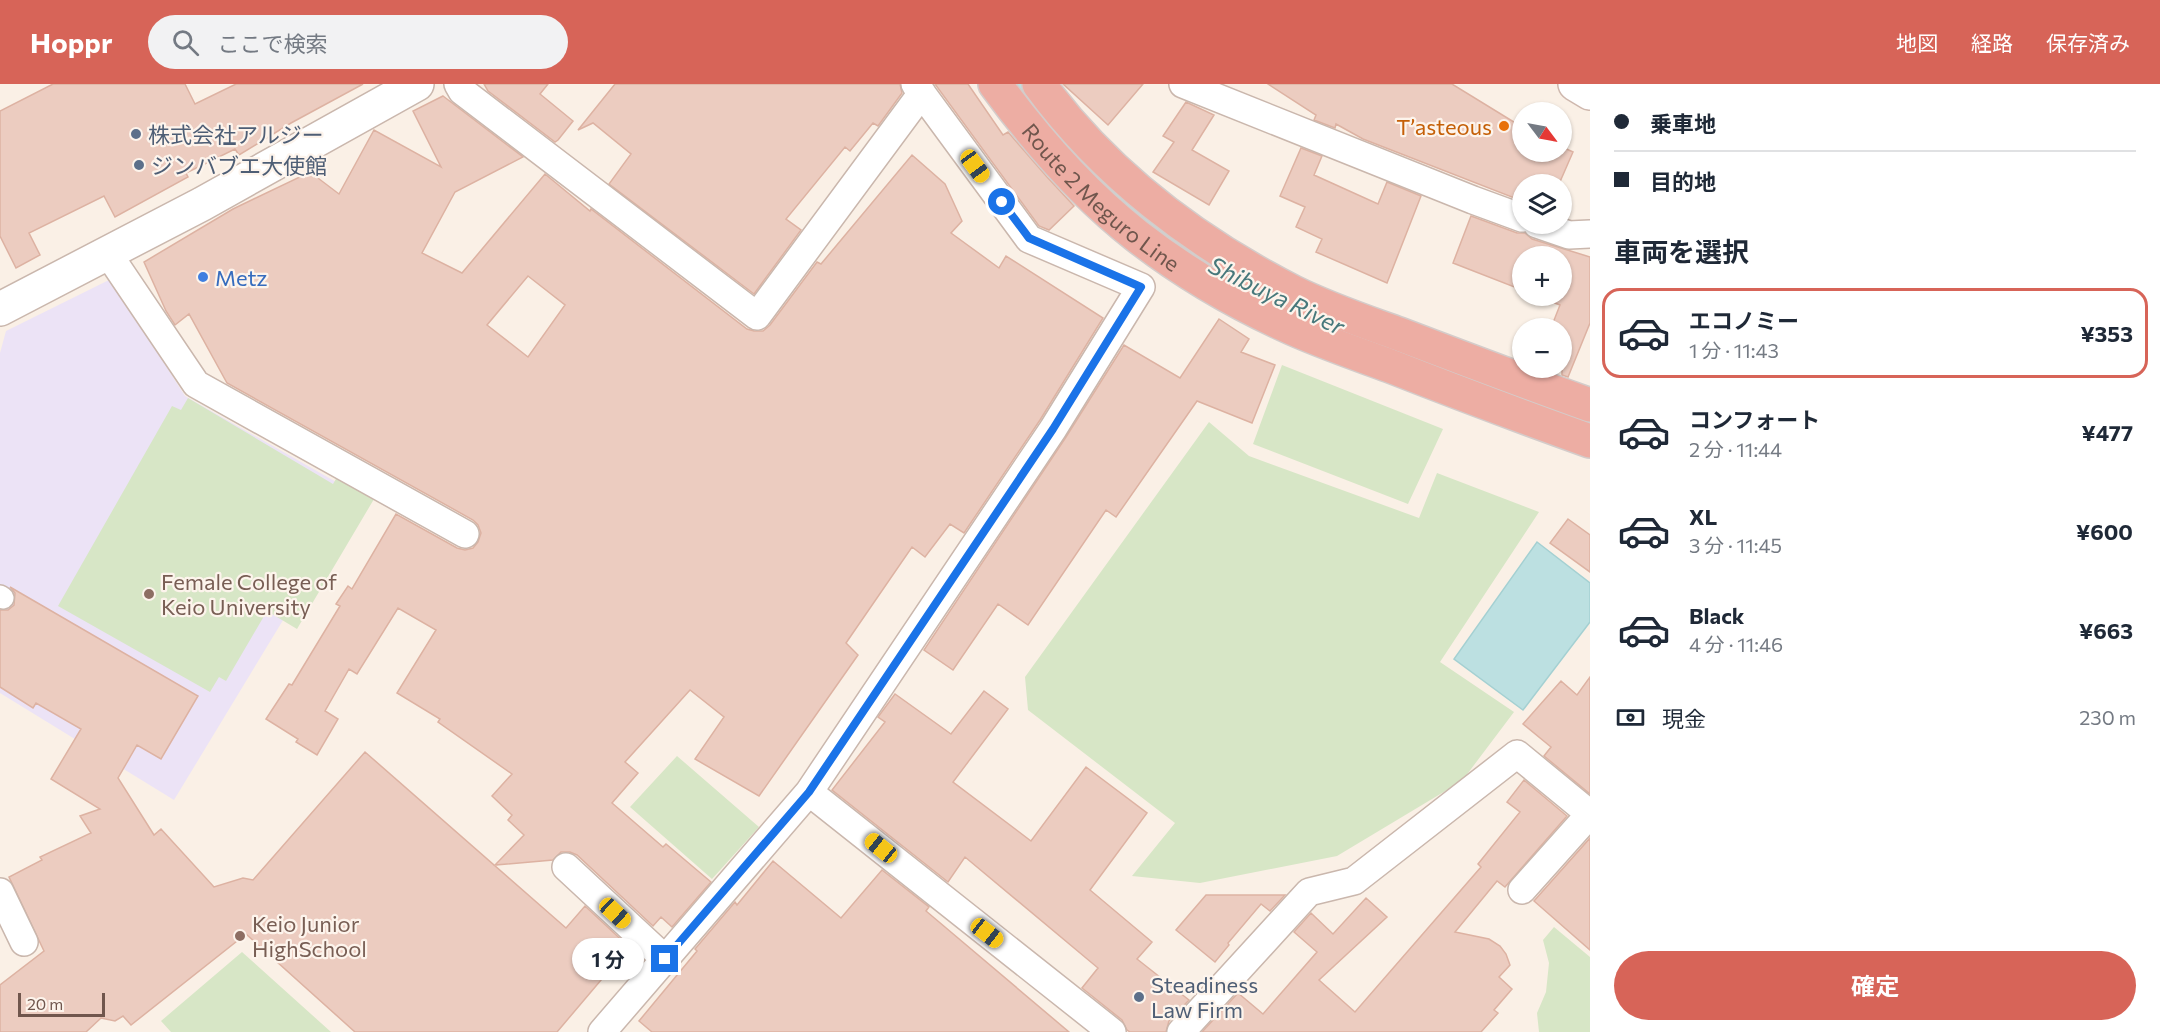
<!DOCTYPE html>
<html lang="ja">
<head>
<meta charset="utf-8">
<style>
	:root { --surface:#fff; --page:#f2f2f3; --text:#1f2937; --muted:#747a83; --line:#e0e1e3; --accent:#d76458 }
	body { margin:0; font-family:Commissioner,"Noto Sans JP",sans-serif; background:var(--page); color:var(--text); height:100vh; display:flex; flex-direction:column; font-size:22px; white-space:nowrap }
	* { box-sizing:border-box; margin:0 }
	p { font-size:20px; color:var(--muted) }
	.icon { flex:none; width:33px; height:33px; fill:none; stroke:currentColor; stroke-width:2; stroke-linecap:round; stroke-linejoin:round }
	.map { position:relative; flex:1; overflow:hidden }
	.panel { display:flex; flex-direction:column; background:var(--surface); width:570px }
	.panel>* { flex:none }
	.banner { display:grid; align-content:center; height:132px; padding:0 24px; background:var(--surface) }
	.needle { width:39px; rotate:122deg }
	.controls { position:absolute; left:1512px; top:18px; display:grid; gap:12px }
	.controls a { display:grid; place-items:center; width:60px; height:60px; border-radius:50%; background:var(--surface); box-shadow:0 2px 4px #0004; font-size:30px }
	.scale { position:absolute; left:18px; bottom:15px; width:87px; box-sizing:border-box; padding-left:6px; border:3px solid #70564d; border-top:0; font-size:16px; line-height:21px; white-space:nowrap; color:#70564d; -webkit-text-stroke:4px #fdf4ec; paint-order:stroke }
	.end { position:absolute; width:27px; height:27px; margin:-14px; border:8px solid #1a73e8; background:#fff; box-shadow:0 0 0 3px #fff }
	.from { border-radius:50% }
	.bubble { position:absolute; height:42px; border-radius:21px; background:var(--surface); box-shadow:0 2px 4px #0004; font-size:20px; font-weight:700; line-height:42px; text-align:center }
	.car { position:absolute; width:18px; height:36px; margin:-18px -9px; border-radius:8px; box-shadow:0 0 4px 2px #0007; background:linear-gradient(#f5c518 24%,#345 0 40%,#f5c518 0 76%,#345 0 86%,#f5c518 0) }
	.banner b { display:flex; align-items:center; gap:21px; height:57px; font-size:22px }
	.banner b+b { border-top:2px solid var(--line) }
	.banner i { width:15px; height:15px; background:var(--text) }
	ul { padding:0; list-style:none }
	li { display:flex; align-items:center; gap:18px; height:90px; margin:0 12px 9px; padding:0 12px; border:3px solid transparent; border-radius:18px }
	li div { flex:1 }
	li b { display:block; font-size:22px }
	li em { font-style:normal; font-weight:700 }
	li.active { border-color:var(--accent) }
	li>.icon { width:54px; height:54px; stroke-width:1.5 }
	h2 { padding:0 24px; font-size:27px; line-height:72px }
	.pay { display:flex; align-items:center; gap:15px; height:66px; padding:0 24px; font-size:22px }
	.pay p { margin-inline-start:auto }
	.cta { display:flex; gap:12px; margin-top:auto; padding:12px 24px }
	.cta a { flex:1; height:69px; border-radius:36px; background:var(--accent); color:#fff; font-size:24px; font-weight:700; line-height:69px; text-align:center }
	header { display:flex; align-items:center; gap:36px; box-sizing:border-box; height:84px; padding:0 30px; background:var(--accent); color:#fff }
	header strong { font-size:28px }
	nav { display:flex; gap:33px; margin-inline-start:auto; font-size:21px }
	.search { width:420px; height:54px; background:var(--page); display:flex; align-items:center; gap:15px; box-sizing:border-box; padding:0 21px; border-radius:33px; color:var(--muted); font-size:22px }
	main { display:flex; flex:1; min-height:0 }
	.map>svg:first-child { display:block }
</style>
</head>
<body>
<header>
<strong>Hoppr</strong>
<div class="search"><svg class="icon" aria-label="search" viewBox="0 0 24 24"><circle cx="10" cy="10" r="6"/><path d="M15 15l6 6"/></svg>ここで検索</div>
<nav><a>地図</a><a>経路</a><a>保存済み</a></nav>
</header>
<main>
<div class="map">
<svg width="1590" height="948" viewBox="0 0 1590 948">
	<rect width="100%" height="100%" fill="#faf0e6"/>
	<!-- education -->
	<path fill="#ece3f6" d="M 111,195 L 185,312 L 359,411 L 174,716 L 0,609 L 0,269 L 6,247 Z"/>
	<!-- green -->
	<path fill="#d7e6c6" d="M 1282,281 L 1443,345 L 1408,420 L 1253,360 Z
		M 188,314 L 333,400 L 340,388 L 377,410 L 297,545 L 267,527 L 226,597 L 219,593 L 210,608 L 58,522 L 172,322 L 181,326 Z
		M 1209,338 L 1249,372 L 1419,434 L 1437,389 L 1539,428 L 1440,578 L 1514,628 L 1462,697 L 1337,772 L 1200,799 L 1132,792 L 1175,739 L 1028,626 L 1025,593 Z
		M 677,672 L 759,743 L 712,795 L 630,723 Z
		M 1554,843 L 1590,873 L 1590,948 L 1539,948 L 1537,929 L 1546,908 L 1549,879 L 1543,856 Z
		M 242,868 L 331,948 L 171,948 L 161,937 Z"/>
	<!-- water -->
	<path fill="#bce0e1" stroke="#a4d0d2" stroke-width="1.5" d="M 1537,458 L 1590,499 L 1590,538 L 1523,626 L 1454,575 Z"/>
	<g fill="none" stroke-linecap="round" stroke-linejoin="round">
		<!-- river -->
		<path stroke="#bce0e1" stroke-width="52" d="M 1018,0 L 1092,91 L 1195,171 L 1271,212
			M 1454,287 L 1590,340"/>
	</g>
	<!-- building -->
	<path fill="#ecccc0" stroke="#ddb2a2" stroke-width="1.5" fill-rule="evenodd" d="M 53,0 L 185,0 L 195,20 L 236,0 L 363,0 L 291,39 L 239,71 L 235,65 L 186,89 L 188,93 L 115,133 L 104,112 L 29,149 L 40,171 L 16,184 L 0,152 L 0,27 Z
		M 484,0 L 548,0 L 540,10 L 573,37 L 558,56 L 555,58 L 488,7 Z
		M 615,0 L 900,0 L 902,9 L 878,42 L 873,39 L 850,67 L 845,63 L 786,135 L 801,146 L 754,210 L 609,100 L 631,70 L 593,39 L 578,46 Z
		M 935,0 L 968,0 L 1003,51 L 1008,48 L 1047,93 L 1074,122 L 1049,146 L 1039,142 Z
		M 1063,0 L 1143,0 L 1108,41 Z
		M 1268,0 L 1452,0 L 1522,43 L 1522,68 L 1562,68 L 1562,63 L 1573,68 L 1559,100 L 1522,100 L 1522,117 L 1363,55 L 1336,40 L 1335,44 L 1314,36 L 1316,31 Z
		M 443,12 L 523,73 L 455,108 L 422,169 L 462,189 L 545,90 L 590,127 L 591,125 L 747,245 L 754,247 L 763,247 L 770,241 L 817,178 L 821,180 L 912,71 L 945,100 L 962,137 L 951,149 L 999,184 L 1006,172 L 1103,234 L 1040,336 L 964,449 L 950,440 L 925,473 L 912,463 L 846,559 L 858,571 L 759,712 L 695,675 L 724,633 L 690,606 L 625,678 L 638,689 L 612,719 L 663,763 L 666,760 L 711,798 L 672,843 L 661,833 L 653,842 L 577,771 L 570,768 L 561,768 L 553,776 L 495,781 L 524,751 L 508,736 L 512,731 L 492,712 L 512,690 L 438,638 L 440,635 L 397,609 L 436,546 L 398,524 L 357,590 L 349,585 L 325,627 L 338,635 L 317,671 L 296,658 L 298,655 L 266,635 L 289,600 L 292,601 L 340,522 L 336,520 L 348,502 L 352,505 L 396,430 L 457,464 L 465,466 L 473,464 L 478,458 L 481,449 L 478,441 L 473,436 L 227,299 L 189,230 L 175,241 L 166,227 L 144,178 L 233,125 L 310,88 L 339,110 L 374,46 L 441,83 L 413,27 ZM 528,192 L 565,221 L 528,273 L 487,241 Z
		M 1186,18 L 1214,31 L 1192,66 L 1229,87 L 1209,121 L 1153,88 L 1174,58 L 1163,52 Z
		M 1301,64 L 1322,72 L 1314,91 L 1378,120 L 1387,98 L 1421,112 L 1387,199 L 1316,168 L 1322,155 L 1296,143 L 1305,123 L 1280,112 Z
		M 1471,132 L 1517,149 L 1525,149 L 1532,155 L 1590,173 L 1590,239 L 1568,293 L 1562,291 L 1562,244 L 1551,244 L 1560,221 L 1536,212 L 1562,212 L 1562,172 L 1522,172 L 1522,206 L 1453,179 Z
		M 1219,235 L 1249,255 L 1241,268 L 1275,281 L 1252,339 L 1197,317 L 1116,433 L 1106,426 L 1028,541 L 998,520 L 953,586 L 924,566 L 1066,353 L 1124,261 L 1180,294 Z
		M 1568,435 L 1590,451 L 1590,488 L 1550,459 Z
		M 10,503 L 198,612 L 161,675 L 137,661 L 118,694 L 154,751 L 161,745 L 214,803 L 243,794 L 253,796 L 365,668 L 566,844 L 585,822 L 629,863 L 557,948 L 355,948 L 246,850 L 131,941 L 123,932 L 115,937 L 101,934 L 86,948 L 0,948 L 0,901 L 44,867 L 9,793 L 42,776 L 40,773 L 91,749 L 80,732 L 100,725 L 51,695 L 81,645 L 36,619 L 33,624 L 0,603 L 0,526 L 8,526 L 14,521 L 15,509 Z
		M 1590,593 L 1590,710 L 1544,672 L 1551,663 L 1523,640 L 1561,597 L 1577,611 Z
		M 984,607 L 1008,625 L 953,698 L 1031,757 L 1086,683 L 1147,729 L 1090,806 L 1152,858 L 1137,875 L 1189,916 L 1169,937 L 1166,948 L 1130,948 L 1127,946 L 1122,936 L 1082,904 L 1098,884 L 965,773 L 948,798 L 832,706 L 885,638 L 878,633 L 895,610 L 951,650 Z
		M 1524,696 L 1567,732 L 1505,803 L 1497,797 L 1455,848 L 1489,855 L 1500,862 L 1506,870 L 1510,881 L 1499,893 L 1512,905 L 1494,926 L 1498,929 L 1481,948 L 1202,948 L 1238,909 L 1263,930 L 1317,868 L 1294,848 L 1311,829 L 1333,850 L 1366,814 L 1387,833 L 1319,896 L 1355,928 L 1481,783 L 1478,780 L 1520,728 L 1507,718 Z
		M 1590,754 L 1590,866 L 1534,817 Z
		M 773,777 L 841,834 L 882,786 L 929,823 L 926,827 L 1069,948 L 652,948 L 639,937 L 697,867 L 695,865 L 735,818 L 737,821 Z
		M 1206,811 L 1285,811 L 1270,827 L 1261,820 L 1228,859 L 1229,861 L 1215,878 L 1176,846 Z"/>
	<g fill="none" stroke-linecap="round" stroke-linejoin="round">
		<!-- pedestrian casing -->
		<g stroke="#cab7ad" stroke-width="24">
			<path id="pedestrian" d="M 0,512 L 3,514"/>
		</g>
		<!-- minor casing -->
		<g stroke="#cab7ad" stroke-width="30">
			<path id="minor" d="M 458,0 L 462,7 L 757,232 L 922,9
				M 1183,0 L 1473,116 L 1522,134
				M 1537,140 L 1569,151 L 1590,150
				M 107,168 L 196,300 L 465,450
				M 809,708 L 1112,948
				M 566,783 L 665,875
				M 1522,806 L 1590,730
				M 0,808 L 24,858
				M 602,948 L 809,708 L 1053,345 L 1141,203 L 1029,155 L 915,0
				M 1181,948 L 1309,808 L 1354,797 L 1517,670 L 1590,730"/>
		</g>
		<!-- tertiary casing -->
		<g stroke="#cab7ad" stroke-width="36">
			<path id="tertiary" d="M 0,225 L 202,120 L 417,0"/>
		</g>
		<!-- secondary casing -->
		<g stroke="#cfb8ae" stroke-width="36">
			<path id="secondary" d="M 1575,0 L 1590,9"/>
		</g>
		<!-- motorway casing -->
		<g stroke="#d4ccca" stroke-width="36">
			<g id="motorway">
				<path id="s1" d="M 995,0 C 1036,56 1082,109 1137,152 C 1182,187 1233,217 1285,241 C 1319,257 1355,269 1390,282 C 1456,308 1523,333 1590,357"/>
				<path d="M 1039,0 C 1104,89 1195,158 1293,208 C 1327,225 1363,237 1399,250 C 1462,274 1526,298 1590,321"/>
			</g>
		</g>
		<!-- pedestrian -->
		<use href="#pedestrian" stroke="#fff" stroke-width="21"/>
		<!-- minor -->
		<use href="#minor" stroke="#fff" stroke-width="27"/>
		<!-- tertiary -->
		<use href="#tertiary" stroke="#fff" stroke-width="33"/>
		<!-- secondary -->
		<use href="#secondary" stroke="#fff" stroke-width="33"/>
		<!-- motorway -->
		<use href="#motorway" stroke="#edada3" stroke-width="33"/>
	</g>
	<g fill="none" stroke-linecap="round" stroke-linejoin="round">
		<!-- route -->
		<path stroke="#1a73e8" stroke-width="8" d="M 665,875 L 809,708 L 1053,345 L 1141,203 L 1029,154 L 1002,118"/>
	</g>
	<!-- markers -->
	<circle fill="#e8710a" stroke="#fdf4ec" stroke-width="2" cx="1504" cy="42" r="6"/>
	<g fill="#5c6f8a" stroke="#fdf4ec" stroke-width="2">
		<circle cx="136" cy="50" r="6"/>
		<circle cx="139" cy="81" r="6"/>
		<circle cx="1139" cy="913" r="6"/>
	</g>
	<circle fill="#3f7fe0" stroke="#fdf4ec" stroke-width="2" cx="203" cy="193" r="6"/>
	<g fill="#8d6e63" stroke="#fdf4ec" stroke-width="2">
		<circle cx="149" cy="510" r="6"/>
		<circle cx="240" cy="852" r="6"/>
	</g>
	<g text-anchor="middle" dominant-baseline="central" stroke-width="4.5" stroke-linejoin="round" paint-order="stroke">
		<!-- food labels -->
		<g font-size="22" fill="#c56008" stroke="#fdf4ec" text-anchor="end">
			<text x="1492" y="42">T’asteous</text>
		</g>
		<!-- service labels -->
		<g font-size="22" fill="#4e5e75" stroke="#fdf4ec" text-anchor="start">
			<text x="148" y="50">株式会社アルジー</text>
			<text x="151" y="81">ジンバブエ大使館</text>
			<text x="1151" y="900">Steadiness<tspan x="1151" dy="25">Law Firm</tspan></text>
		</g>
		<!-- street labels -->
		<g font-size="22" fill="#70564d" stroke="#fdf4ec">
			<text stroke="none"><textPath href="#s1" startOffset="156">Route 2 Meguro Line</textPath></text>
		</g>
		<!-- shop labels -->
		<g font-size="22" fill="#366cbe" stroke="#fdf4ec" text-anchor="start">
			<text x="215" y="193">Metz</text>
		</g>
		<!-- education labels -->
		<g font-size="22" fill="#785e54" stroke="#fdf4ec" text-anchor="start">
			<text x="161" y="497">Female College of<tspan x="161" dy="25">Keio University</tspan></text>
			<text x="252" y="839">Keio Junior<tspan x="252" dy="25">HighSchool</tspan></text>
		</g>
		<!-- water labels -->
		<g font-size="24" font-style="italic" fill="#47787b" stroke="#fdf4ec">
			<text transform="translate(1277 211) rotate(26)">Shibuya River</text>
		</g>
	</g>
</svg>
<div class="controls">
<a><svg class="needle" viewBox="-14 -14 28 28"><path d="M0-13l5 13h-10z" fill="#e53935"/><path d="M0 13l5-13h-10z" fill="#747a83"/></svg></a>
<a><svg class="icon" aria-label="layers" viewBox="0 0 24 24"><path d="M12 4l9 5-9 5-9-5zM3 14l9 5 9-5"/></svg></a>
<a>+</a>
<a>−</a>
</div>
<div class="scale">20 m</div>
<i class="end from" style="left:1002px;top:118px"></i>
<i class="end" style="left:665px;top:875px"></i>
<div class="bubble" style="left:572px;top:854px;width:72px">1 分</div>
<i class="car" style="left:975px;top:82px;rotate:144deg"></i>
<i class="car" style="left:881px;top:764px;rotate:309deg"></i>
<i class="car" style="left:615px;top:829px;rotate:133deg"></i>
<i class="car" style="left:987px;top:849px;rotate:128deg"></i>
</div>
<section class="panel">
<div class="banner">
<b><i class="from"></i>乗車地</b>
<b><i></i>目的地</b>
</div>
<h2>車両を選択</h2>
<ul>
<li class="active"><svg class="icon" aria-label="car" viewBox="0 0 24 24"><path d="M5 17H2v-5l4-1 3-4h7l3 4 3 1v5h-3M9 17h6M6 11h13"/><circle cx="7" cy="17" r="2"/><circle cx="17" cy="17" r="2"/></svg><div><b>エコノミー</b><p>1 分 · 11:43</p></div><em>¥353</em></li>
<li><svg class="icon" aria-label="car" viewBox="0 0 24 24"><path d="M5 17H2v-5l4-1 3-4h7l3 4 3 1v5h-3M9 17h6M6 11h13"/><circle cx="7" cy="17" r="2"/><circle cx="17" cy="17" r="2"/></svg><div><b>コンフォート</b><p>2 分 · 11:44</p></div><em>¥477</em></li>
<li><svg class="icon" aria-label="car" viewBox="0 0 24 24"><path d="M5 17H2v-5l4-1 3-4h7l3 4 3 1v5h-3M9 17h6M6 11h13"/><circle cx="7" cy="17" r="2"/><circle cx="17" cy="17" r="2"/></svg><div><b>XL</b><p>3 分 · 11:45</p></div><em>¥600</em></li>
<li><svg class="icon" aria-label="car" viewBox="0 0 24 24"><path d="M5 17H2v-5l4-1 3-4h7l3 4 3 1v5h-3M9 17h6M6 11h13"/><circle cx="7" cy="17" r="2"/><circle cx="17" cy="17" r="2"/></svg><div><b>Black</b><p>4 分 · 11:46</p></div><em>¥663</em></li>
</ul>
<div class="pay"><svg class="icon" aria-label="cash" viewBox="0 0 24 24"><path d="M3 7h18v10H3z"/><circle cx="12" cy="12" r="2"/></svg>現金<p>230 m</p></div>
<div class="cta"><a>確定</a></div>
</section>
</main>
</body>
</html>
